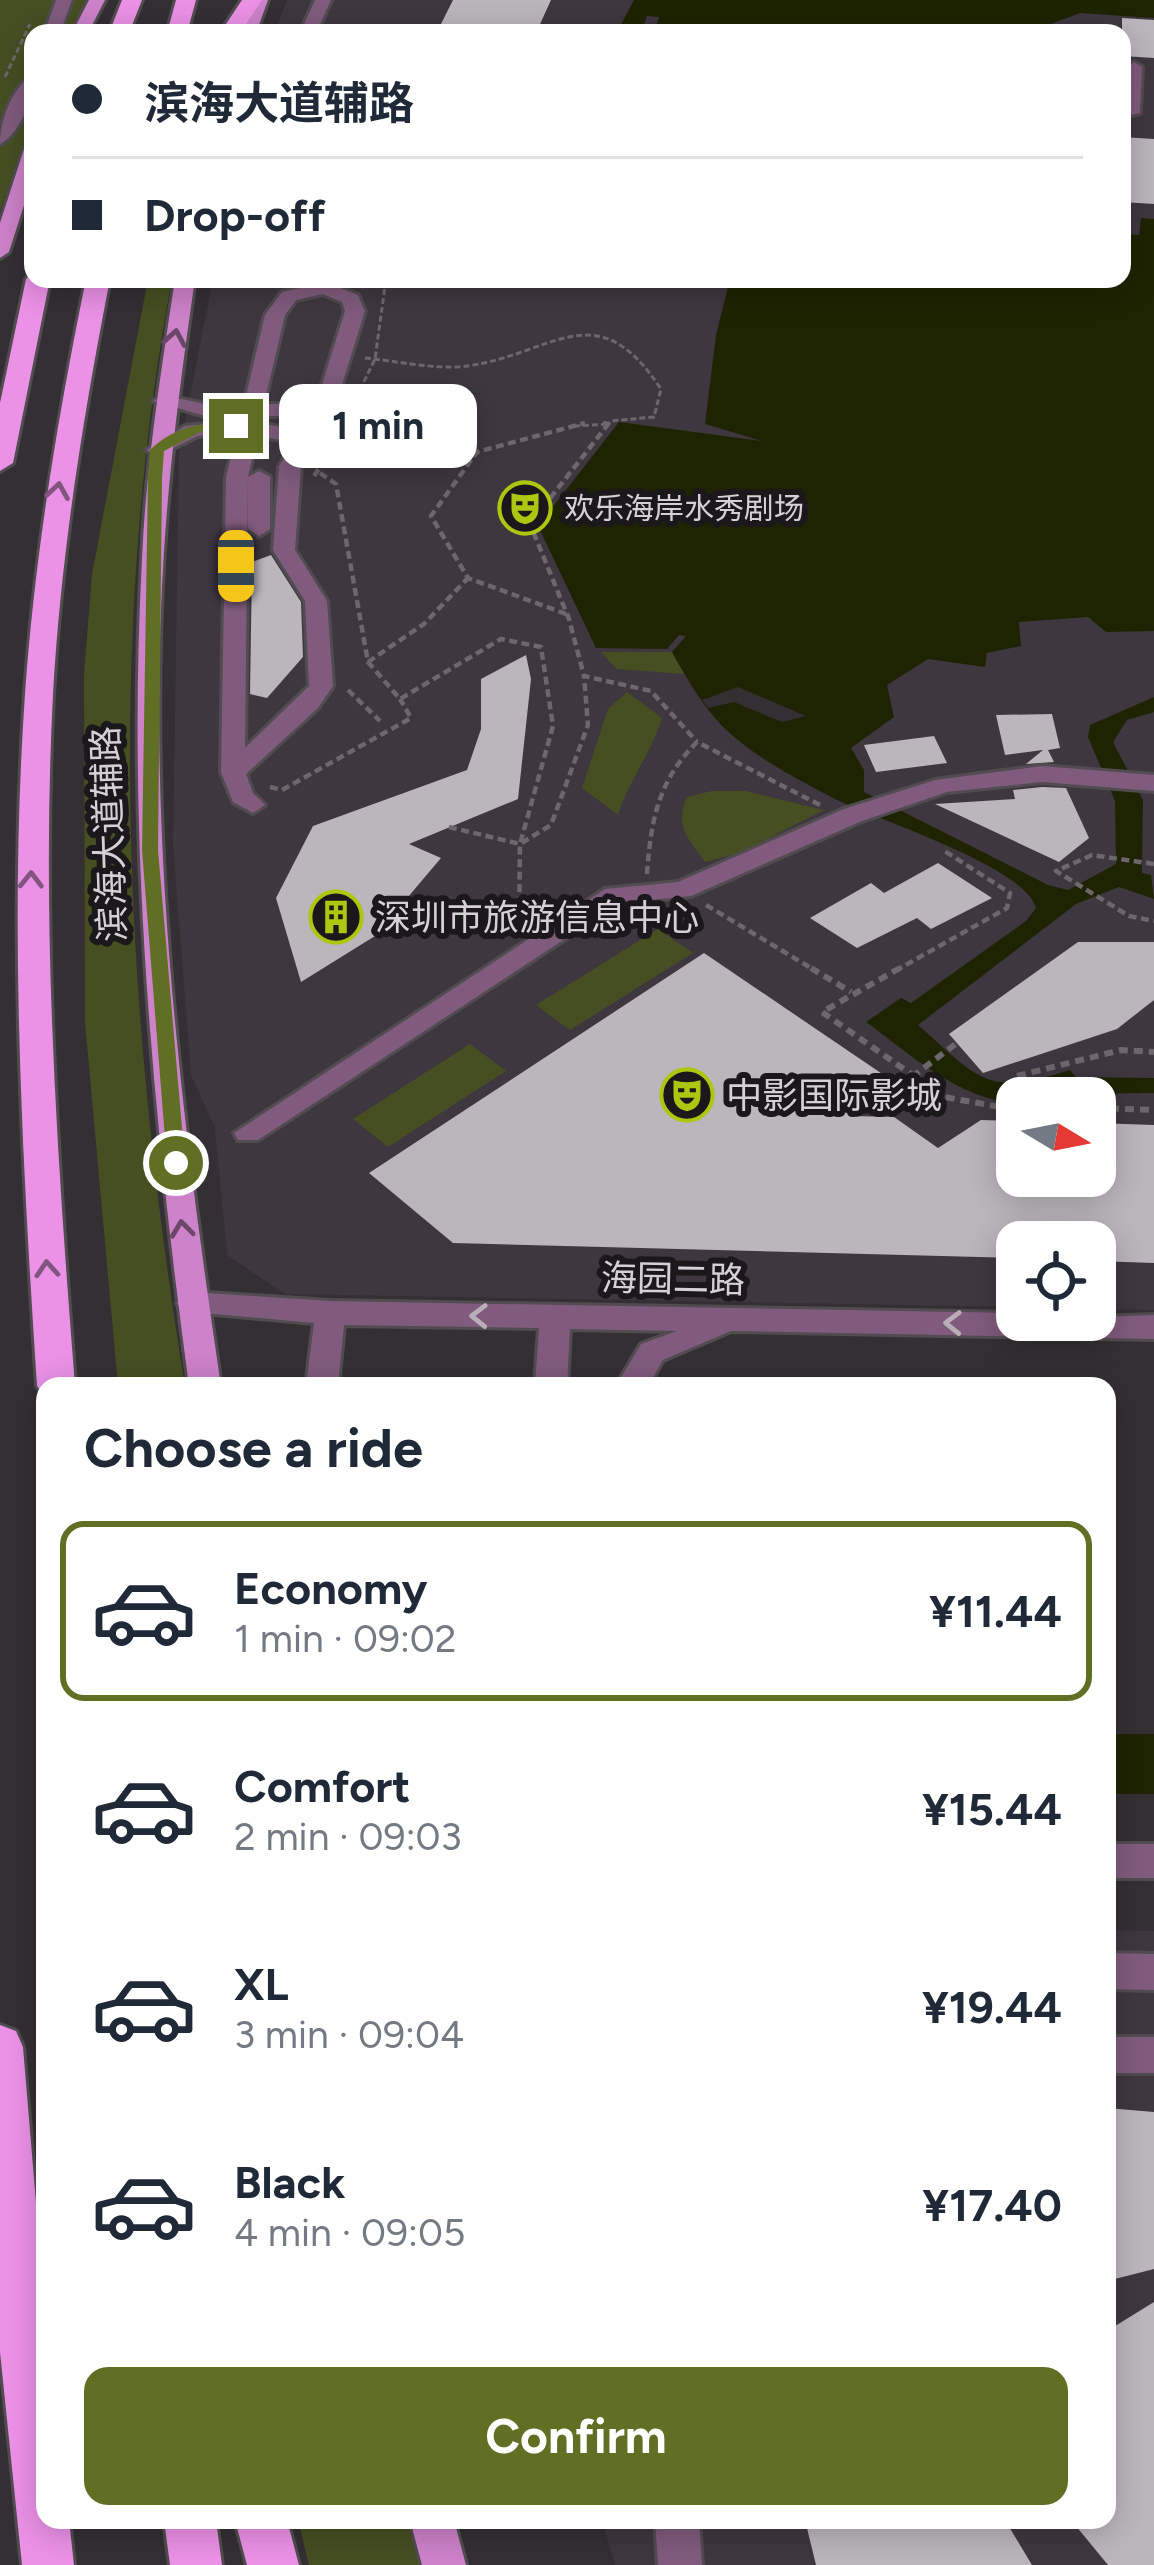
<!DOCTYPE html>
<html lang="en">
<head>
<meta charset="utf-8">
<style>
	:root { --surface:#fff; --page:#f6f6f7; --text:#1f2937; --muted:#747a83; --line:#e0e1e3; --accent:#5f7025 }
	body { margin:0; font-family:Figtree,"Noto Sans SC",sans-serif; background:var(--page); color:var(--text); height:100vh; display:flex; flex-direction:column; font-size:45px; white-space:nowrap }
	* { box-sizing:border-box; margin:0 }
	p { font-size:39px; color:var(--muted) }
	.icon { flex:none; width:66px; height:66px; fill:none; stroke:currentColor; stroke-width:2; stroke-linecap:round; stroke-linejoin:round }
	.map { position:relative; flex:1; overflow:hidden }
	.details { position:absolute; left:36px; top:1377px; width:1080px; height:1152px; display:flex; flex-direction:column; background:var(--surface); border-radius:24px; box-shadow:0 6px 30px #0003 }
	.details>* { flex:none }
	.top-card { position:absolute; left:24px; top:24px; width:1107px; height:264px; border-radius:24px; box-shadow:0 6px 30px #0003; display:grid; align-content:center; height:264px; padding:0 48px; background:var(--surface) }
	.needle { width:78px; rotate:100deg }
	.buttons { position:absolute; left:996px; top:1077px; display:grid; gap:24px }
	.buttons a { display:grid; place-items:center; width:120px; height:120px; border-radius:24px; background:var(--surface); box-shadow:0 6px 30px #0003; font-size:60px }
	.end { position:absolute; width:54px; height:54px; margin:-27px; border:15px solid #5f7025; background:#fff; box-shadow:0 0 0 6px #fff }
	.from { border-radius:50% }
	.bubble { position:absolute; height:84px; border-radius:24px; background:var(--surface); box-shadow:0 6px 30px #0003; font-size:39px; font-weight:700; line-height:84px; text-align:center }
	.car { position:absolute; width:36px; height:72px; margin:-36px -18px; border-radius:15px; box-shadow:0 0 9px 3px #0007; background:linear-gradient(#f5c518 24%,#345 0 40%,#f5c518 0 76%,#345 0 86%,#f5c518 0) }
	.top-card b { display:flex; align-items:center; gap:42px; height:114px; font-size:45px }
	.top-card b+b { border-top:3px solid var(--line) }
	.top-card i { width:30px; height:30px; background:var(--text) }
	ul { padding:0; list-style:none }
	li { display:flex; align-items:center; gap:36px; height:180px; margin:0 24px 18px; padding:0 24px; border:6px solid transparent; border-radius:24px }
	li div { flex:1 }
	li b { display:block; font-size:45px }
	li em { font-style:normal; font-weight:700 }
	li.on { border-color:var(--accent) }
	li>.icon { width:108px; height:108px; stroke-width:1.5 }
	h2 { padding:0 48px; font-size:54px; line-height:144px }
	.button { display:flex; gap:24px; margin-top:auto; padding:24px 48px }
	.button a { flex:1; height:138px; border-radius:24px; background:var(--accent); color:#fff; font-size:48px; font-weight:700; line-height:138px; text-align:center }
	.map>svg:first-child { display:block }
</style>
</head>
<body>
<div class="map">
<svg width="1154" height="2565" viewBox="0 0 1154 2565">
	<rect width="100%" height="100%" fill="#332f33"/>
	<!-- built -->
	<path fill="#3f373f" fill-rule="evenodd" d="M 287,0 L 1154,0 L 1154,1310 L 1095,1309 L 1095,1242 L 1017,1242 L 1017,1307 L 285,1294 L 227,1255 L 215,1128 L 191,1075 L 173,844 L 179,452 L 213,279 L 1122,279 L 1122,33 L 274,33 ZM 1017,1098 L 1095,1098 L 1095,1176 L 1017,1176 Z
		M 1107,1930 L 1154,1931 L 1154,2565 L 615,2565 L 602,2520 L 1107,2520 Z"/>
	<!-- green -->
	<path fill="#464f22" d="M 0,0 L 87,0 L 72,33 L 33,33 L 33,122 L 0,211 Z
		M 148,279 L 172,279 C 104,641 126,1024 185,1386 L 118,1386 L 85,1022 L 84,674 L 92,574 Z
		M 601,652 L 672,652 L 684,674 L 617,669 Z
		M 627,692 L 662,718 C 650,756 630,778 618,815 L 582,788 L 608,709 Z
		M 712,791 L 745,791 L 824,810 L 740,853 L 705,862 C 688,838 674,825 687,797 Z
		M 658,929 L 693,953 L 570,1030 L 536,1005 Z
		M 470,1044 L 506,1071 L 388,1147 L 353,1119 Z
		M 298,2520 L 412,2520 L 423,2565 L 309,2565 Z"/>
	<!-- water -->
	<path fill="#1e2402" d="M 634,0 L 1154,0 L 1154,18 L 1080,13 L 1027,33 L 654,33 L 659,17 L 647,16 L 641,33 L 617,32 Z
		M 1141,218 L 1154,219 L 1154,631 L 1106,632 L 1088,617 L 1019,622 L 1021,646 L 987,653 L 985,667 L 928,659 L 887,685 L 894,717 L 851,748 L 864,770 L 864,792 L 1048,885 L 1068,890 L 1116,864 L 1115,801 L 1088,737 L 1090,725 L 1154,697 L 1154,712 L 1127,720 L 1113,742 L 1143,800 L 1142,873 L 1151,875 L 1154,899 L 1119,887 L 1076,904 L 918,1025 C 980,1080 986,1097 1070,1070 L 1076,1077 L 1154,1078 L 1154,1093 C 1107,1092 1063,1098 1017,1098 L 1017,1104 C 956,1097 915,1058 866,1022 L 901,998 L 911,1003 L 1026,921 L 1036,908 C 1026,867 876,819 835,799 C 797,779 756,758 725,729 C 703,707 687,679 672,652 L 686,636 L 679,635 L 667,649 L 596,648 L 538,526 L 619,422 L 762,441 L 705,424 L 716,335 L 730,279 L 1122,279 L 1122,234 L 1139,235 Z"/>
	<!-- pier -->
	<path fill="#332f33" d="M 738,687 L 806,716 L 782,722 L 734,702 L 708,708 L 702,700 Z"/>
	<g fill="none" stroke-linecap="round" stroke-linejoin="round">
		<!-- river -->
		<path fill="#1e2402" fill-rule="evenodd" d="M 1107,1734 L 1154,1734 L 1154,1794 L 1107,1794 Z"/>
	</g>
	<!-- building -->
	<path fill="#bbb6bb" d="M 453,0 L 551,0 L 536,33 L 441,24 Z
		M 1122,18 L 1154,20 L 1154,58 L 1122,56 Z
		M 1122,137 L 1154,139 L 1154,204 L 1122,202 Z
		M 271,555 L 301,602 L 303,657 L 267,698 L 250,694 L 252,562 Z
		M 526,655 L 531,679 L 518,799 L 409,844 L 441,858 L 375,936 L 301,982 L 276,898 L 313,826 L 467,770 L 481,729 L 481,679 Z
		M 1052,714 L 1060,748 L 1048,750 L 1054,762 L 1026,764 L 1043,750 L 1005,755 L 996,715 Z
		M 934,736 L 947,763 L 876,772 L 864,745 Z
		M 1042,787 L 1066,788 L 1089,838 L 1059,862 L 935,804 L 1015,799 L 1013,790 Z
		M 938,863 L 992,898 L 931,929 L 917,918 L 857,948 L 810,918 L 871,883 L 884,893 Z
		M 1078,942 L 1154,942 L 1154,1000 L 1117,1029 L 983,1073 L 949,1034 Z
		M 704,953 L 900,1086 L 871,1110 L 852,1116 L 894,1117 L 938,1148 L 981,1120 L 1017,1121 L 1017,1176 L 1095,1176 L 1095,1123 L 1154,1125 L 1154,1263 L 1095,1261 L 1095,1242 L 1017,1242 L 1017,1258 L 453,1243 L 369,1173 Z
		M 1107,2108 L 1154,2112 L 1154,2269 L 1107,2281 Z
		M 1154,2302 L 1154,2565 L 1108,2565 L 1071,2520 L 1107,2520 L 1107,2331 Z
		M 805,2520 L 1005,2520 L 1032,2565 L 816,2565 Z"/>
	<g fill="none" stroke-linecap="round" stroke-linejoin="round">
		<!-- minor casing -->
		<g stroke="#504c50" stroke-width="6">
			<path id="minor" d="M 56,0 L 72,0 L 60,33 L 44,33 Z
				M 315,0 L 331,0 L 316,33 L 300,33 Z
				M 1134,62 L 1142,67 L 1140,113 L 1122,117 L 1126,67 Z
				M 33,75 C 33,98 21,133 0,144 C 0,121 12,87 33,75 Z
				M 325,282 L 358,295 L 365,311 L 334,410 L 301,466 L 295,550 L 327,601 L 333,686 L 318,708 L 246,774 L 253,793 L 265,805 L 253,813 L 233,802 L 221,772 L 226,477 L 237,433 L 198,436 L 157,456 L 146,450 L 185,426 L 240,421 L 241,416 L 205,416 L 153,401 L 163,395 L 205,404 L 244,404 L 265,315 L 282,292 ZM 323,294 L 342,302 L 345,311 L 316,404 L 264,404 L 285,315 L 296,300 ZM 262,416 L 310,416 L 301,431 L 260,423 ZM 257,436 L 294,442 L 279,466 L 273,550 L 305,601 L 309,686 L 245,748 L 248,477 Z
				M 259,471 L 270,477 L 270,529 L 259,536 L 248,529 L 248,477 Z
				M 1042,766 L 1154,775 L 1154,791 L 1042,782 L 947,792 L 862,821 L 691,896 L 620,903 L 258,1140 L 238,1140 L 234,1133 L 605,889 L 678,882 L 844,809 L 935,780 Z
				M 192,1292 L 330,1301 L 1017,1313 L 1017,1320 L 1154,1315 L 1154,1339 L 731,1331 L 663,1360 L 648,1386 L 616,1386 L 641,1344 L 677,1331 L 570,1329 L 567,1386 L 535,1386 L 539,1328 L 344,1325 L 338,1386 L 306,1386 L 314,1323 L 181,1311 L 177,1303 L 181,1295 Z
				M 1107,1844 L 1154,1844 L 1154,1878 L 1107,1878 Z
				M 1107,1953 L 1154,1954 L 1154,1990 L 1107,1989 Z
				M 1107,2037 L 1154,2037 L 1154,2073 L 1107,2073 Z
				M 655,2520 L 699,2520 L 702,2565 L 658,2565 Z"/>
		</g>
		<!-- major casing -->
		<g stroke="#504c50" stroke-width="6">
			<path id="major" d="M 89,0 L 105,0 L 88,33 L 72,33 Z
				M 252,0 L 268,0 L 256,33 L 240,33 Z
				M 33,144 L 33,177 L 9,252 L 0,258 L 0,223 L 24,149 Z
				M 175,279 L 195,279 C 182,369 170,459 164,551 C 146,830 180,1110 221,1386 L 189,1386 C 152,1111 127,837 142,559 C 146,465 161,372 175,279 Z
				M 410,2520 L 454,2520 L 466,2565 L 422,2565 Z"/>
		</g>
		<!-- highway casing -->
		<g stroke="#504c50" stroke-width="6">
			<path id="highway" d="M 122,0 L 142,0 L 129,33 L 109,33 Z
				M 176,0 L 196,0 L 187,33 L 167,33 Z
				M 242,0 L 262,0 L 240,33 L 220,33 Z
				M 33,273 L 33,279 L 50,279 L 13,463 L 0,471 L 0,403 L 26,279 Z
				M 86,279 L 110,279 C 83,417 61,554 53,694 C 41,925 57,1156 75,1386 L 45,1386 L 45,1397 L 37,1386 C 22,1156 9,924 25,694 C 35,553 58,416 86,279 Z
				M 0,2025 L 16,2031 L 23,2047 L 45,2310 L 45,2520 L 69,2520 L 74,2565 L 22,2565 L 0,2352 Z
				M 164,2520 L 216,2520 L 222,2565 L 170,2565 Z
				M 235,2520 L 287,2520 L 299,2565 L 247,2565 Z"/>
		</g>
		<!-- path-far2 -->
		<path stroke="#6b676b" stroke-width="3" stroke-dasharray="6 3" stroke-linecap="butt" d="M 5,77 L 30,24
			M 365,358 C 397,361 435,370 467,366 C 555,354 596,291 661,389 L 654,417 L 611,421 L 607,426
			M 356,398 L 375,359 L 386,279
			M 574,426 L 609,424"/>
		<!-- path-far1 -->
		<path stroke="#6b676b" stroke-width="4.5" stroke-dasharray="8 4.5" stroke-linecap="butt" d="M 603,423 L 609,424
			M 609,423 L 530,524 L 569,619 L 584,676 L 651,691 L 697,742
			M 327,459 L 348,462
			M 320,473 L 336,484 L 368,662 L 400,699 L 501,639 L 541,647 L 553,726 L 520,844 L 519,926
			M 314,476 L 333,448
			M 566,614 L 468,578 L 431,516 L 477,452 L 585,423
			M 368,662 L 424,624 L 468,578
			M 348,690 L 380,721
			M 270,787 L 282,790 L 411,718 L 400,699
			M 449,827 L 520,844 L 551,825 L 588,725 L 584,676
			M 1154,864 L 1092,855 L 1056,871 L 1129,916 L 1154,921
			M 647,874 C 651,820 658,781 697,742 L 820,805
			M 706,905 L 816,971
			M 895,971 L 1007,908 L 1010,893 L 943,850"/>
		<!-- path -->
		<path stroke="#6b676b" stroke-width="6" stroke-dasharray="9 6" stroke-linecap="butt" d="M 811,968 L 851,992
			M 900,968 L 822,1012 L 944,1097 L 1017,1110
			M 1017,1076 L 1121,1050 L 1154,1052
			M 1095,1108 L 1154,1110"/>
		<!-- minor -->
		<use href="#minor" fill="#805b7d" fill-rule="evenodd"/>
		<!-- major -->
		<use href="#major" fill="#cd82c9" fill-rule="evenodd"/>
		<!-- highway -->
		<use href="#highway" fill="#eb91e6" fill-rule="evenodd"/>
		<!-- path-bridge -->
		<path stroke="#6b676b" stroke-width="6" stroke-dasharray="9 6" stroke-linecap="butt" d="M 900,1086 L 957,1043"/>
	</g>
	<!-- one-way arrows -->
	<defs><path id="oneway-chevron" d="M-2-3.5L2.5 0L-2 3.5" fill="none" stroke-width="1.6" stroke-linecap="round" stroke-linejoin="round" transform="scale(3)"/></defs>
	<g stroke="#6b4869">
		<use href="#oneway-chevron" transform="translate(175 338) rotate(-80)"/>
		<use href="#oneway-chevron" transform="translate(182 1229) rotate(-97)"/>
	</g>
	<g stroke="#825480">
		<use href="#oneway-chevron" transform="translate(58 491) rotate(-81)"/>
		<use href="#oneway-chevron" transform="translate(31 880) rotate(-89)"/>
		<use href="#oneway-chevron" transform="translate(47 1269) rotate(-94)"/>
	</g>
	<g stroke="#baaeb9">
		<use href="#oneway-chevron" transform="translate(479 1316) rotate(-179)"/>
		<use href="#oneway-chevron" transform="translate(953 1323) rotate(-179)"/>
	</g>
	<!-- route -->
	<path fill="#5f7025" d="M 236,422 L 241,429 L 202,431 L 164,451 L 162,478 L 158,850 L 185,1163 L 176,1170 L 167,1163 L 142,850 L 148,478 L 150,450 C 176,425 202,423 236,422 Z"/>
	<!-- icons -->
	<defs>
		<g id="theatre-ring" transform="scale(2.7)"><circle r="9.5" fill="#1a181a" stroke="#adc610" stroke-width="1.5"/><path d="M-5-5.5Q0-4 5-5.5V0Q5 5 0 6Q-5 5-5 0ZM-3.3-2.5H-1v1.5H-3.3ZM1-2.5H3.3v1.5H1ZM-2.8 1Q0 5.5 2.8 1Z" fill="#adc610"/></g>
		<g id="building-ring" transform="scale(2.7)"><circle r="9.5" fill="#1a181a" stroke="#adc610" stroke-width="1.5"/><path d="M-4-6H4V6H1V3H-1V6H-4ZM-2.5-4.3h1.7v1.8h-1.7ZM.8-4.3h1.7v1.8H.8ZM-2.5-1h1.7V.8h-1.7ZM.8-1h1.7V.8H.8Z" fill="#adc610"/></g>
	</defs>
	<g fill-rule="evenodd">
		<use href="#theatre-ring" x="525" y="508"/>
		<use href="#building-ring" x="336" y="917"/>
		<use href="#theatre-ring" x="687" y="1095"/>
	</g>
	<g text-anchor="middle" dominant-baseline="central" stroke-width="12" stroke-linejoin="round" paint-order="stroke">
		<!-- far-poi labels -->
		<g font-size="30" fill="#d3d1d3" stroke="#1a181a" text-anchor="start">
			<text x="564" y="508">欢乐海岸水秀剧场</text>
		</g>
		<!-- street labels -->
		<g font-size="36" fill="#d3d1d3" stroke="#1a181a">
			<text transform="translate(109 834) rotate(-92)">滨海大道辅路</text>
			<text transform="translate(673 1279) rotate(1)">海园二路</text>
		</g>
		<!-- poi labels -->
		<g font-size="36" fill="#d3d1d3" stroke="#1a181a" text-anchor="start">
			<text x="375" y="917">深圳市旅游信息中心</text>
			<text x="726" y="1095">中影国际影城</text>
		</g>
	</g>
</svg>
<div class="buttons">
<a><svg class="needle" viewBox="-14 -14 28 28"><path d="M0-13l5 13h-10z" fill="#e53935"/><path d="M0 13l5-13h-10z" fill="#747a83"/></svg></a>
<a><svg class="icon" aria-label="locate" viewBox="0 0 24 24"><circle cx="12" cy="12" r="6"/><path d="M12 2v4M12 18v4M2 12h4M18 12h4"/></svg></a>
</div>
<i class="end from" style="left:176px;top:1163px"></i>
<i class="end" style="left:236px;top:426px"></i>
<div class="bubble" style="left:279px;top:384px;width:198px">1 min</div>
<i class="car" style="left:236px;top:566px;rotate:180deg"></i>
<div class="top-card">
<b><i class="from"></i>滨海大道辅路</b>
<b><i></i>Drop-off</b>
</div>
<section class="details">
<h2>Choose a ride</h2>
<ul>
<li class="on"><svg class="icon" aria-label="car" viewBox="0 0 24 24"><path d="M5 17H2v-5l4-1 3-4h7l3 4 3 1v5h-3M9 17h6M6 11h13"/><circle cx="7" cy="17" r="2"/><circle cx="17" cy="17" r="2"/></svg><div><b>Economy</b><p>1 min · 09:02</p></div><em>¥11.44</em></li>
<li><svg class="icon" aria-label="car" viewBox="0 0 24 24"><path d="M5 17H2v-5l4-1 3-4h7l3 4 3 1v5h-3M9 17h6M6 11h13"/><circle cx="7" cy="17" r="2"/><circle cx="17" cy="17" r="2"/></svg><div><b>Comfort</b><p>2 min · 09:03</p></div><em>¥15.44</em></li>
<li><svg class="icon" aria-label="car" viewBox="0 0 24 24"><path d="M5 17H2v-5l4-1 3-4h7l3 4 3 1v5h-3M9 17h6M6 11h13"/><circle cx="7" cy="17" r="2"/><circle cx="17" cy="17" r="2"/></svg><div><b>XL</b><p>3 min · 09:04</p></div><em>¥19.44</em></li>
<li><svg class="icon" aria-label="car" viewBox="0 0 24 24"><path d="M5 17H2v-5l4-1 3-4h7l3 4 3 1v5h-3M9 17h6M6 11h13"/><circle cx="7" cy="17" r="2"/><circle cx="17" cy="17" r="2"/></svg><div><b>Black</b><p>4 min · 09:05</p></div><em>¥17.40</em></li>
</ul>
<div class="button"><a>Confirm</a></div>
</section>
</div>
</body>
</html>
